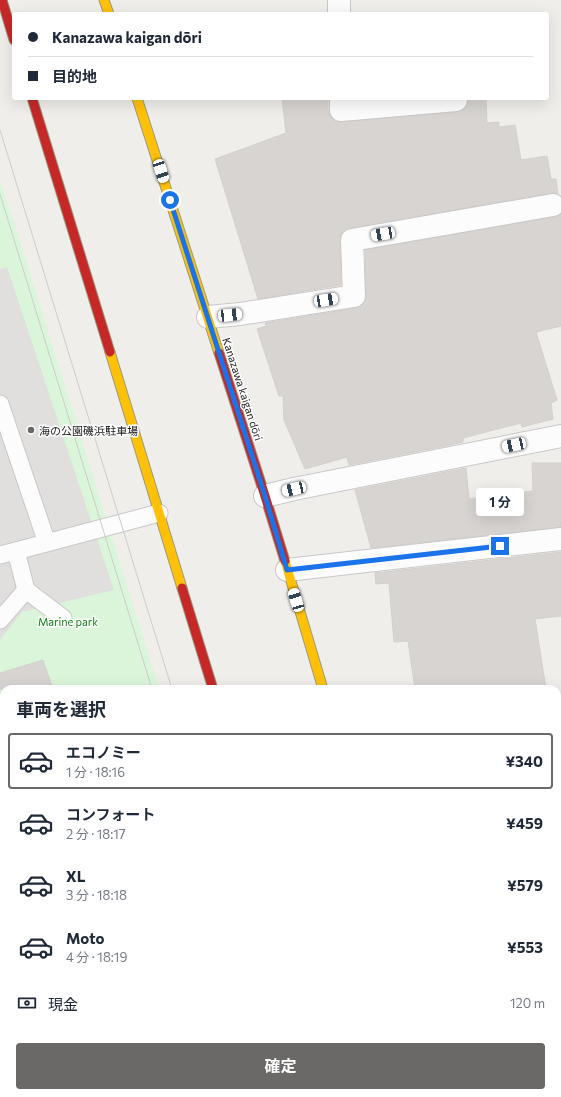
<!DOCTYPE html>
<html lang="ja">
<head>
<meta charset="utf-8">
<style>
	:root { --surface:#fff; --page:#f6f6f7; --text:#1f2937; --muted:#747a83; --line:#e0e1e3; --accent:#6a6968 }
	body { margin:0; font-family:Commissioner,"Noto Sans JP",sans-serif; background:var(--page); color:var(--text); height:100vh; display:flex; flex-direction:column; font-size:15px; white-space:nowrap }
	* { box-sizing:border-box; margin:0 }
	p { font-size:13px; color:var(--muted) }
	.icon { flex:none; width:22px; height:22px; fill:none; stroke:currentColor; stroke-width:2; stroke-linecap:round; stroke-linejoin:round }
	.map { position:relative; flex:1; overflow:hidden }
	.details { position:absolute; left:0px; top:685px; width:561px; height:412px; display:flex; flex-direction:column; background:var(--surface); border-radius:12px 12px 0 0; box-shadow:0 4px 16px #0002 }
	.details>* { flex:none }
	.top-card { position:absolute; left:12px; top:12px; width:537px; height:88px; border-radius:4px; box-shadow:0 4px 16px #0002; display:grid; align-content:center; height:88px; padding:0 16px; background:var(--surface) }
	.end { position:absolute; width:18px; height:18px; margin:-9px; border:5px solid #1a73e8; background:#fff; box-shadow:0 0 0 2px #fff }
	.from { border-radius:50% }
	.bubble { position:absolute; height:28px; border-radius:4px; background:var(--surface); box-shadow:0 4px 16px #0002; font-size:13px; font-weight:700; line-height:28px; text-align:center }
	.car { position:absolute; width:12px; height:24px; margin:-12px -6px; border-radius:5px; box-shadow:0 0 3px 1px #0007; background:linear-gradient(#fff 24%,#345 0 40%,#fff 0 76%,#345 0 86%,#fff 0) }
	.top-card b { display:flex; align-items:center; gap:14px; height:38px; font-size:15px }
	.top-card b+b { border-top:1px solid var(--line) }
	.top-card i { width:10px; height:10px; background:var(--text) }
	ul { padding:0; list-style:none }
	li { display:flex; align-items:center; gap:12px; height:56px; margin:0 8px 6px; padding:0 8px; border:2px solid transparent; border-radius:4px }
	li div { flex:1 }
	li b { display:block; font-size:15px }
	li em { font-style:normal; font-weight:700 }
	li.on { border-color:var(--accent) }
	li>.icon { width:36px; height:36px; stroke-width:1.5 }
	h2 { padding:0 16px; font-size:18px; line-height:48px }
	.pay { display:flex; align-items:center; gap:10px; height:44px; padding:0 16px; font-size:15px }
	.pay p { margin-inline-start:auto }
	.cta { display:flex; gap:8px; margin-top:auto; padding:8px 16px }
	.cta a { flex:1; height:46px; border-radius:4px; background:var(--accent); color:#fff; font-size:16px; font-weight:700; line-height:46px; text-align:center }
	.map>svg:first-child { display:block }
</style>
</head>
<body>
<div class="map">
<svg width="561" height="1097" viewBox="0 0 561 1097">
	<rect width="100%" height="100%" fill="#f0eeeb"/>
	<!-- park -->
	<path fill="#daf5da" d="M 0,180 L 16,228 L 159,689 L 4,689 L 4,1093 L 284,1093 L 286,1097 L 0,1097 Z"/>
	<!-- parking -->
	<path fill="#e0dfde" d="M 7,267 L 114,590 L 22,612 L 0,640 L 0,270 Z"/>
	<!-- building -->
	<path fill="#d7d4d2" stroke="#d3d0cc" d="M 282,98 L 328,98 L 328,110 L 330,116 L 335,121 L 342,122 L 457,112 L 463,110 L 467,106 L 468,98 L 486,98 L 487,123 L 499,122 L 499,127 L 515,125 L 521,160 L 547,156 L 551,179 L 556,179 L 558,194 L 551,193 L 350,228 L 344,230 L 341,234 L 340,240 L 341,285 L 258,299 L 215,159 L 286,133 Z
		M 561,215 L 561,326 L 536,332 L 557,400 L 551,403 L 553,419 L 522,427 L 521,423 L 463,438 L 463,442 L 440,447 L 349,465 L 347,457 L 305,469 L 284,420 L 283,396 L 279,396 L 257,329 L 266,326 L 265,323 L 356,308 L 361,306 L 365,302 L 366,296 L 365,250 L 555,217 Z
		M 532,463 L 561,463 L 561,527 L 371,548 L 355,490 L 466,468 L 469,499 L 533,491 Z
		M 561,552 L 561,616 L 535,619 L 546,689 L 415,689 L 408,641 L 394,642 L 389,583 L 376,584 L 375,573 Z
		M 43,660 L 53,689 L 0,689 L 0,673 Z"/>
	<g fill="none" stroke-linecap="round" stroke-linejoin="round">
		<!-- lane casing -->
		<g stroke="#c9c8c7" stroke-width="19">
			<path id="lane" d="M 0,404 L 47,543
				M 16,551 L 159,513
				M 0,555 L 16,551 L 26,590 L 63,618
				M 0,620 L 26,590"/>
		</g>
		<!-- street casing -->
		<g stroke="#c9c8c7" stroke-width="24">
			<path id="street" d="M 339,0 L 339,14
				M 341,98 L 341,110 L 456,100
				M 208,317 L 240,314 L 354,296 L 352,240 L 553,205
				M 265,496 L 294,489 L 561,436
				M 287,570 L 561,539
				M 557,793 L 561,792"/>
		</g>
		<!-- fast casing -->
		<g stroke="#999a82" stroke-width="11">
			<path id="fast" d="M 339,1093 L 340,1097"/>
		</g>
		<!-- slow casing -->
		<g stroke="#999a82" stroke-width="11">
			<path id="slow" d="M 104,0 L 109,14
				M 137,98 L 219,353
				M 110,352 L 182,588
				M 285,561 L 323,689"/>
		</g>
		<!-- jam casing -->
		<g stroke="#999a82" stroke-width="11">
			<path id="jam" d="M 2,0 L 14,40
				M 32,98 L 110,352
				M 219,353 L 265,496 L 285,561
				M 182,588 L 213,689
				M 422,1093 L 423,1097"/>
		</g>
		<!-- lane -->
		<use href="#lane" stroke="#fdfcfc" stroke-width="17"/>
		<!-- street -->
		<use href="#street" stroke="#fdfcfc" stroke-width="22"/>
		<!-- fast -->
		<use href="#fast" stroke="#4caf50" stroke-width="9"/>
		<!-- slow -->
		<use href="#slow" stroke="#ffc107" stroke-width="9"/>
		<!-- jam -->
		<use href="#jam" stroke="#c62828" stroke-width="9"/>
		<!-- tram -->
		<path stroke="#ccc" stroke-width="1" d="M 0,130 L 172,689
			M 0,194 L 152,689
			M 273,1093 L 274,1097
			M 295,1093 L 296,1097"/>
	</g>
	<g fill="none" stroke-linecap="round" stroke-linejoin="round">
		<!-- route -->
		<path stroke="#1a73e8" stroke-width="5" d="M 170,200 L 265,496 L 287,570 L 500,546"/>
	</g>
	<!-- markers -->
	<circle fill="#6a6968" stroke="#fff" stroke-width="1.5" cx="31" cy="430" r="4"/>
	<g text-anchor="middle" dominant-baseline="central" stroke-width="3" stroke-linejoin="round" paint-order="stroke">
		<!-- street labels -->
		<g font-size="11" fill="#222" stroke="#fff">
			<text transform="translate(243 389) rotate(72)">Kanazawa kaigan dōri</text>
		</g>
		<!-- poi labels -->
		<g font-size="11" fill="#222" stroke="#fff" text-anchor="start">
			<text x="39" y="430">海の公園磯浜駐車場</text>
		</g>
		<!-- park labels -->
		<g font-size="11" fill="#0c8416" stroke="#fff">
			<text x="68" y="621">Marine park</text>
		</g>
	</g>
</svg>
<i class="end from" style="left:170px;top:200px"></i>
<i class="end" style="left:500px;top:546px"></i>
<div class="bubble" style="left:476px;top:488px;width:48px">1 分</div>
<i class="car" style="left:161px;top:171px;rotate:162deg"></i>
<i class="car" style="left:383px;top:234px;rotate:260deg"></i>
<i class="car" style="left:326px;top:300px;rotate:81deg"></i>
<i class="car" style="left:230px;top:315px;rotate:84deg"></i>
<i class="car" style="left:514px;top:445px;rotate:258deg"></i>
<i class="car" style="left:294px;top:489px;rotate:257deg"></i>
<i class="car" style="left:296px;top:600px;rotate:343deg"></i>
<div class="top-card">
<b><i class="from"></i>Kanazawa kaigan dōri</b>
<b><i></i>目的地</b>
</div>
<section class="details">
<h2>車両を選択</h2>
<ul>
<li class="on"><svg class="icon" aria-label="car" viewBox="0 0 24 24"><path d="M5 17H2v-5l4-1 3-4h7l3 4 3 1v5h-3M9 17h6M6 11h13"/><circle cx="7" cy="17" r="2"/><circle cx="17" cy="17" r="2"/></svg><div><b>エコノミー</b><p>1 分 · 18:16</p></div><em>¥340</em></li>
<li><svg class="icon" aria-label="car" viewBox="0 0 24 24"><path d="M5 17H2v-5l4-1 3-4h7l3 4 3 1v5h-3M9 17h6M6 11h13"/><circle cx="7" cy="17" r="2"/><circle cx="17" cy="17" r="2"/></svg><div><b>コンフォート</b><p>2 分 · 18:17</p></div><em>¥459</em></li>
<li><svg class="icon" aria-label="car" viewBox="0 0 24 24"><path d="M5 17H2v-5l4-1 3-4h7l3 4 3 1v5h-3M9 17h6M6 11h13"/><circle cx="7" cy="17" r="2"/><circle cx="17" cy="17" r="2"/></svg><div><b>XL</b><p>3 分 · 18:18</p></div><em>¥579</em></li>
<li><svg class="icon" aria-label="car" viewBox="0 0 24 24"><path d="M5 17H2v-5l4-1 3-4h7l3 4 3 1v5h-3M9 17h6M6 11h13"/><circle cx="7" cy="17" r="2"/><circle cx="17" cy="17" r="2"/></svg><div><b>Moto</b><p>4 分 · 18:19</p></div><em>¥553</em></li>
</ul>
<div class="pay"><svg class="icon" aria-label="cash" viewBox="0 0 24 24"><path d="M3 7h18v10H3z"/><circle cx="12" cy="12" r="2"/></svg>現金<p>120 m</p></div>
<div class="cta"><a>確定</a></div>
</section>
</div>
</body>
</html>
